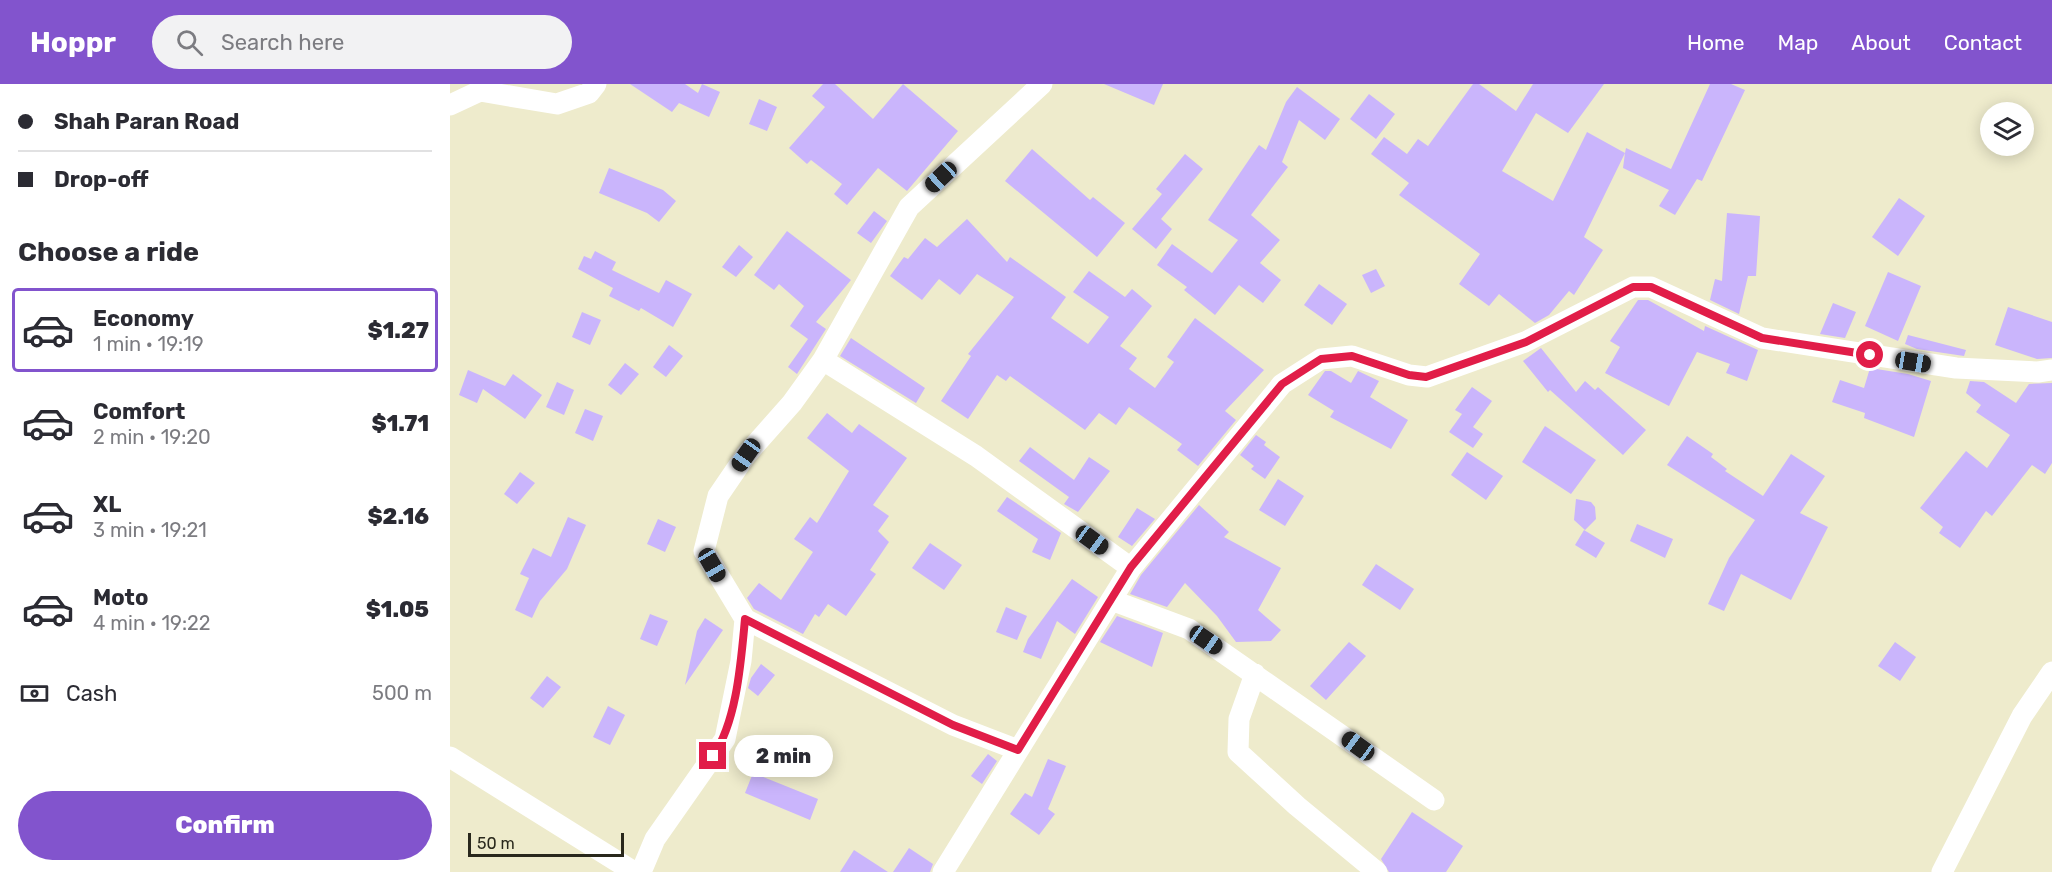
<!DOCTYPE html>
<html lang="en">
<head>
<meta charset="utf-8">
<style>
	:root { --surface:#fff; --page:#f2f2f3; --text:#2b2b33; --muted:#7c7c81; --line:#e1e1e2; --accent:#8254cd }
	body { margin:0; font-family:Rubik,sans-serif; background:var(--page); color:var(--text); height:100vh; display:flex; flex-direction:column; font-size:22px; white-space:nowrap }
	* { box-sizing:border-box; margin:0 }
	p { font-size:20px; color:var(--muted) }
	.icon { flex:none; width:33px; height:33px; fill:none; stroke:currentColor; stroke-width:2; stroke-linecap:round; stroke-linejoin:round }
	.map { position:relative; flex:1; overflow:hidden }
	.details { display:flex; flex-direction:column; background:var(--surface); width:450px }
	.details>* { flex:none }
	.guide { display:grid; align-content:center; height:132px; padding:0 18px; background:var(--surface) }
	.fabs { position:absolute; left:1530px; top:18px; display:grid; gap:12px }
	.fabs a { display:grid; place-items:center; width:54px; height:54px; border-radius:50%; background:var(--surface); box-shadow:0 3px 15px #0003; font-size:30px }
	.scale { position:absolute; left:18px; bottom:15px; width:156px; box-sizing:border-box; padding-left:6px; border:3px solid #29281c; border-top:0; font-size:16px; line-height:21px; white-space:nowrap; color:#29281c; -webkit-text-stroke:4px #eeebcc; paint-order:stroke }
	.end { position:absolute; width:27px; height:27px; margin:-14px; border:8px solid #e11d48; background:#fff; box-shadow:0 0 0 3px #fff }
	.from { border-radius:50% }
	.bubble { position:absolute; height:42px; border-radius:21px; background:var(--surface); box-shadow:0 3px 15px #0003; font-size:20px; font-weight:800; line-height:42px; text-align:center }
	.car { position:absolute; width:18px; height:36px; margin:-18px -9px; border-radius:8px; box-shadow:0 0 4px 2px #0007; background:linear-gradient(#222 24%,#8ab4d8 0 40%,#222 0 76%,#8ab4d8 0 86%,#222 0) }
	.guide b { display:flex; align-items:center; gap:21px; height:57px; font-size:22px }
	.guide b+b { border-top:2px solid var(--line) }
	.guide i { width:15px; height:15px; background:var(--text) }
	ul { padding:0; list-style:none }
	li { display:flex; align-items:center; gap:18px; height:84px; margin:0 12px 9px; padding:0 6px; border:3px solid transparent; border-radius:6px }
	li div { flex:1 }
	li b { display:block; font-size:22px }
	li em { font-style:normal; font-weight:800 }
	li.current { border-color:var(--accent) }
	li>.icon { width:54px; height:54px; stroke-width:1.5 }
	h2 { padding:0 18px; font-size:27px; line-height:72px }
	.pay { display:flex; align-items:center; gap:15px; height:66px; padding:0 18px; font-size:22px }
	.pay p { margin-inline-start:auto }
	.action { display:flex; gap:12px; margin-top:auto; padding:12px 18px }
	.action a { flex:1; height:69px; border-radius:36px; background:var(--accent); color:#fff; font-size:24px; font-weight:800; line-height:69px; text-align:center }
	header { display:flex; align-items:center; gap:36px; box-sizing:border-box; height:84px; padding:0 30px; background:var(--accent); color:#fff }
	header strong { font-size:28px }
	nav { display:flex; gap:33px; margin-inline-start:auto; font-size:21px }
	.search { width:420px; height:54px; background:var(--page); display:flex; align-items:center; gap:15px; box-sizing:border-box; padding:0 21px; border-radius:33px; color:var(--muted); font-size:22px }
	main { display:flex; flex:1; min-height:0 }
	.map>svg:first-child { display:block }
</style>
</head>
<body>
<header>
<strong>Hoppr</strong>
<div class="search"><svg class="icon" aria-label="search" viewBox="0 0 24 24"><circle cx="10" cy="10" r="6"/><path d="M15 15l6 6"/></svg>Search here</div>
<nav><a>Home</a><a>Map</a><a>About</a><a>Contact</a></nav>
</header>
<main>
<section class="details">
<div class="guide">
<b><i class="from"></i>Shah Paran Road</b>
<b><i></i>Drop-off</b>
</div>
<h2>Choose a ride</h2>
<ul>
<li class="current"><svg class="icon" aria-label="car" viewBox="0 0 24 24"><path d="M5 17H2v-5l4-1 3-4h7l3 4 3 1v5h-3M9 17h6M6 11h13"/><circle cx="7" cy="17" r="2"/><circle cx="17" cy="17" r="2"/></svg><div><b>Economy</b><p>1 min · 19:19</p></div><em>$1.27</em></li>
<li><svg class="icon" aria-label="car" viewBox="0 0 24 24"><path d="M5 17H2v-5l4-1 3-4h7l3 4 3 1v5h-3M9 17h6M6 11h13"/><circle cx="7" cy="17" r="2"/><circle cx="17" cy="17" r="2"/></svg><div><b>Comfort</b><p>2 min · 19:20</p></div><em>$1.71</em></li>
<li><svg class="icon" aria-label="car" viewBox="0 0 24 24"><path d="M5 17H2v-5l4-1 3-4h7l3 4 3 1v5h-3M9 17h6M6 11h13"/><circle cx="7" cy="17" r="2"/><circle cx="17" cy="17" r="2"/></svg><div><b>XL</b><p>3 min · 19:21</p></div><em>$2.16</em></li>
<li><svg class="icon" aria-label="car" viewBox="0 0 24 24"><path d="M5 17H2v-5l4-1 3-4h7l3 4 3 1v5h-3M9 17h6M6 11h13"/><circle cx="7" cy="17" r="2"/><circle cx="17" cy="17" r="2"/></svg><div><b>Moto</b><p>4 min · 19:22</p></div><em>$1.05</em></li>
</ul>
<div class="pay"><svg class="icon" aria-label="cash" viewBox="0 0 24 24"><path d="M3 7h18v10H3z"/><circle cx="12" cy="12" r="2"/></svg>Cash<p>500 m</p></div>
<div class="action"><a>Confirm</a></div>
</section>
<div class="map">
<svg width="1602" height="788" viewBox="0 0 1602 788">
	<rect width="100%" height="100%" fill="#eeebcc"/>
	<!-- building -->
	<path fill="#cab5fc" d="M 180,0 L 235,0 L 248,9 L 252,0 L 270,8 L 259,33 L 229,19 L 222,28 Z
		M 373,0 L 385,0 L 423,35 L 453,0 L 508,47 L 457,107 L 428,84 L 397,121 L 384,110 L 392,100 L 361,76 L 357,80 L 339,64 L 375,23 L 362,12 Z
		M 654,0 L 713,0 L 704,21 Z
		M 1023,0 L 1029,0 L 1066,27 L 1083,0 L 1154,0 L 1118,49 L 1086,29 L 1052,87 L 1103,117 L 1137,48 L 1175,69 L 1176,64 L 1221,85 L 1260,0 L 1281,0 L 1295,6 L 1252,97 L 1247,95 L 1225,131 L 1209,122 L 1219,106 L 1173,84 L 1175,69 L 1134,153 L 1153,166 L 1124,211 L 1119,207 L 1099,231 L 1085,239 L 1049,210 L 1039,222 L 1009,200 L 1030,170 L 949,111 L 959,99 L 921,70 L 934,53 L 957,70 L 968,55 L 978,62 Z
		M 847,3 L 890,35 L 875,56 L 849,36 L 832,78 L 838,83 L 801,131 L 830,156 L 810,179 L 831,196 L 813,219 L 789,201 L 765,231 L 734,206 L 737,203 L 707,181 L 722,160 L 762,189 L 788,156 L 758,136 L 809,61 L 816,66 L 836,18 Z
		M 919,10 L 945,30 L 926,55 L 900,35 Z
		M 309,15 L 327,23 L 317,47 L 299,40 Z
		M 582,65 L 640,116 L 643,113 L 675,139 L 647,173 L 555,97 Z
		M 735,70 L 753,85 L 711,135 L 722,145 L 706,165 L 682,145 L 712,110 L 706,105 Z
		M 159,84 L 213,106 L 226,117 L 209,138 L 197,129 L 149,109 Z
		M 1449,114 L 1475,132 L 1448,172 L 1422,153 Z
		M 424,127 L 437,137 L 421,159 L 407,149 Z
		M 1277,129 L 1310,132 L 1306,192 L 1298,192 L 1289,230 L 1260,216 L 1265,195 L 1272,197 Z
		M 517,135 L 557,178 L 560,173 L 616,213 L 601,234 L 638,260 L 659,233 L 623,208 L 639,187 L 675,213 L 682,205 L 702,222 L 670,262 L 687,274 L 679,285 L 705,304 L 724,278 L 717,273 L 745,234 L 814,286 L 775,327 L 786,336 L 748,382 L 727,366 L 732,360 L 679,323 L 666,341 L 649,329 L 635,346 L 560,292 L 556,297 L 547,291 L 518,335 L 491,317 L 521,272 L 518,270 L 564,213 L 527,190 L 510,211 L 489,195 L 472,216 L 440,192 L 454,173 L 458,175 L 475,154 L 487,163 Z
		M 337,147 L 401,196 L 366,238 L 376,245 L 347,290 L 338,283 L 358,255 L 340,242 L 354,222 L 329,200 L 324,206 L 304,191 Z
		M 289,161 L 303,173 L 286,193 L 272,183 Z
		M 145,167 L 166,178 L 162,186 L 209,209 L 216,196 L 242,210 L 223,243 L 191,224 L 189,227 L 159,212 L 163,204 L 128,185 L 134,172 L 141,175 Z
		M 926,185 L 935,202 L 921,209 L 912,191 Z
		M 1438,188 L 1471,202 L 1448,257 L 1415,242 Z
		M 869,200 L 897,220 L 882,241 L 854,221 Z
		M 1188,216 L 1198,216 L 1254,247 L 1255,242 L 1308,266 L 1297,297 L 1276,289 L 1280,280 L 1247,268 L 1219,322 L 1155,289 L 1170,263 L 1160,257 Z
		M 1383,219 L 1406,228 L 1395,254 L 1370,250 Z
		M 1558,223 L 1602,238 L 1602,274 L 1587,275 L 1545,261 Z
		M 132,228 L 151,236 L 140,261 L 122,253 Z
		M 1458,251 L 1516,266 L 1514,272 L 1467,265 L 1455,260 Z
		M 401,254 L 475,304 L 466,319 L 390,272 Z
		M 219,261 L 233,272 L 216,293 L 203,283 Z
		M 1091,264 L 1126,308 L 1135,297 L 1145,306 L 1148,303 L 1196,346 L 1173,371 L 1100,306 L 1098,308 L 1073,277 Z
		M 175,279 L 189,290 L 171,311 L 158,301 Z
		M 1420,284 L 1458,290 L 1481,297 L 1464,353 L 1414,334 L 1415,329 L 1382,318 L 1390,296 L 1414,304 Z
		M 18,286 L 55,302 L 63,290 L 92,311 L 75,335 L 33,305 L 27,319 L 9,311 Z
		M 875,287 L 881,287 L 901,299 L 908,287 L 929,297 L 920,313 L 958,336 L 941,365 L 880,333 L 884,327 L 858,311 Z
		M 1520,297 L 1534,298 L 1566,319 L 1579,300 L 1602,299 L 1602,379 L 1595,390 L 1582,381 L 1542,432 L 1536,427 L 1510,464 L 1489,449 L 1493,443 L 1470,424 L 1516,367 L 1537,384 L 1560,351 L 1526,328 L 1531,321 L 1516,309 Z
		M 107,298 L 124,306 L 114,331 L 96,323 Z
		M 1022,303 L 1042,317 L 1023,343 L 1033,350 L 1023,364 L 999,348 L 1012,330 L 1005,326 Z
		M 135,325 L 153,332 L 143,357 L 125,349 Z
		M 377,329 L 402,349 L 409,340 L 457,374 L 423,421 L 439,432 L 428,447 L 439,458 L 420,486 L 426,490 L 396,532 L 378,520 L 369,533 L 365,530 L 353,550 L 304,525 L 297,514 L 309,499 L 331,516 L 363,468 L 344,455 L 360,433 L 367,439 L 399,387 L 357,354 Z
		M 1095,342 L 1146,376 L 1121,410 L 1072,378 Z
		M 806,351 L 816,358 L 814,361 L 830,373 L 815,395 L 801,385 L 804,382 L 790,371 Z
		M 1237,352 L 1263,370 L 1261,373 L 1277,385 L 1275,387 L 1313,412 L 1341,370 L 1375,392 L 1350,429 L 1378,443 L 1341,516 L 1291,490 L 1274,527 L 1258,520 L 1279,474 L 1305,436 L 1217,381 Z
		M 580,363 L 624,396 L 639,373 L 660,387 L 628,428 L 614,420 L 619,413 L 569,377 Z
		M 1017,368 L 1053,392 L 1036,416 L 1001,391 Z
		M 70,388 L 85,399 L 67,420 L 54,410 Z
		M 828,395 L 854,412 L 835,442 L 809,426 Z
		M 557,413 L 611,449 L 600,476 L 582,468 L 588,455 L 547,427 Z
		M 1126,415 L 1141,418 L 1145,423 L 1146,435 L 1135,446 L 1124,436 Z
		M 749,421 L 779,448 L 774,453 L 831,484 L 808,526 L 831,546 L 821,557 L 786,558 L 767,532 L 735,499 L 717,523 L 680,510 L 691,491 Z
		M 687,424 L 705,435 L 682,462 L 668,453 Z
		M 118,433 L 136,441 L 117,485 L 90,517 L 82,534 L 65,526 L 79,494 L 70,490 L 83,464 L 101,473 Z
		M 208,435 L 226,443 L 215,468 L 197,460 Z
		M 1187,440 L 1223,455 L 1215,474 L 1180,457 Z
		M 1134,446 L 1155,459 L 1146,474 L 1125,461 Z
		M 480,459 L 512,481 L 494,506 L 462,484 Z
		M 926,480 L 964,505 L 950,526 L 912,501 Z
		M 622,495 L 648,513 L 625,550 L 607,537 L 591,575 L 573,568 L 578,555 Z
		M 556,523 L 577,532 L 567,556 L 546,548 Z
		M 200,530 L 218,537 L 207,562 L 190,555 Z
		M 667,532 L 713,549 L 702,583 L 650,558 Z
		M 255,534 L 273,546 L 235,601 L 247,547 Z
		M 899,558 L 916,572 L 876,616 L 860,602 Z
		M 1445,558 L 1466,573 L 1450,597 L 1428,582 Z
		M 311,580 L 325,591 L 308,612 L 298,604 L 301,594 Z
		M 97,592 L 111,603 L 93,624 L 80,614 Z
		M 158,622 L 175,631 L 160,661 L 143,653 Z
		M 538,670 L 547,677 L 532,700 L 521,692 Z
		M 598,675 L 616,682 L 598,725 L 605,730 L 589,751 L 560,730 L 575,709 L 582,713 Z
		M 303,689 L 368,715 L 360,736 L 295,709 Z
		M 962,728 L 1013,762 L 996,788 L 939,788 L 931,775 Z
		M 459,764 L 483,780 L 480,788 L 443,788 Z
		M 404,766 L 438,788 L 390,788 Z"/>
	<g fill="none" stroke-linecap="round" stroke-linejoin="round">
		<!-- minor -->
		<path stroke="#fff" stroke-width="21" d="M 592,0 L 459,123 L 373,276 L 526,372 L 681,484
			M 0,21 L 30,7 L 107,20 L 139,9 L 146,0
			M 661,516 L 739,545 L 984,716
			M 295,535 L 503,641 L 568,666
			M 805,590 L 789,635 L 788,668 L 847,722 L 927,788
			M 0,673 L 184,788
			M 191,788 L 205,755 L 275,655 L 291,577 L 295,535 L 254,467 L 268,412 L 296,371 L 342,319 L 373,276
			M 493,788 L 681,484 L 832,300 L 871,275 L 902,272 L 959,291 L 977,293 L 1075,258 L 1183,203 L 1201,203 L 1312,254 L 1506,284 L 1588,288 L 1602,286
			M 1492,788 L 1572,632 L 1602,588"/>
	</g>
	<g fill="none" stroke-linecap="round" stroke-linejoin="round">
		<!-- route -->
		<path stroke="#e11d48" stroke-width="8" d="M 263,672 C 287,637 291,577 295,535 L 503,641 L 568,666 L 681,483 L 832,300 L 871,275 L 902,272 L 959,291 L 976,293 L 1076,258 L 1183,203 L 1201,203 L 1312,254 L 1420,271"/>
	</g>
</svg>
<div class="fabs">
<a><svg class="icon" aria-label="layers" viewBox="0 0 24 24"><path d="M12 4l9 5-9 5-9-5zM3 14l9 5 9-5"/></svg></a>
</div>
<div class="scale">50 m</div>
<i class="end from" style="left:1420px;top:271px"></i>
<i class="end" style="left:263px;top:672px"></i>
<div class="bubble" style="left:284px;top:651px;width:99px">2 min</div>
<i class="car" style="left:491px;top:93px;rotate:227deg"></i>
<i class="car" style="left:1463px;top:278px;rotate:99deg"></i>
<i class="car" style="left:296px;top:371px;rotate:215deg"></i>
<i class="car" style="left:642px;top:456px;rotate:126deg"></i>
<i class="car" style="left:262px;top:481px;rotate:150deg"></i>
<i class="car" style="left:756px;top:556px;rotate:125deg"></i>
<i class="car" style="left:908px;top:662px;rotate:306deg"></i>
</div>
</main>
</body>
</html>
